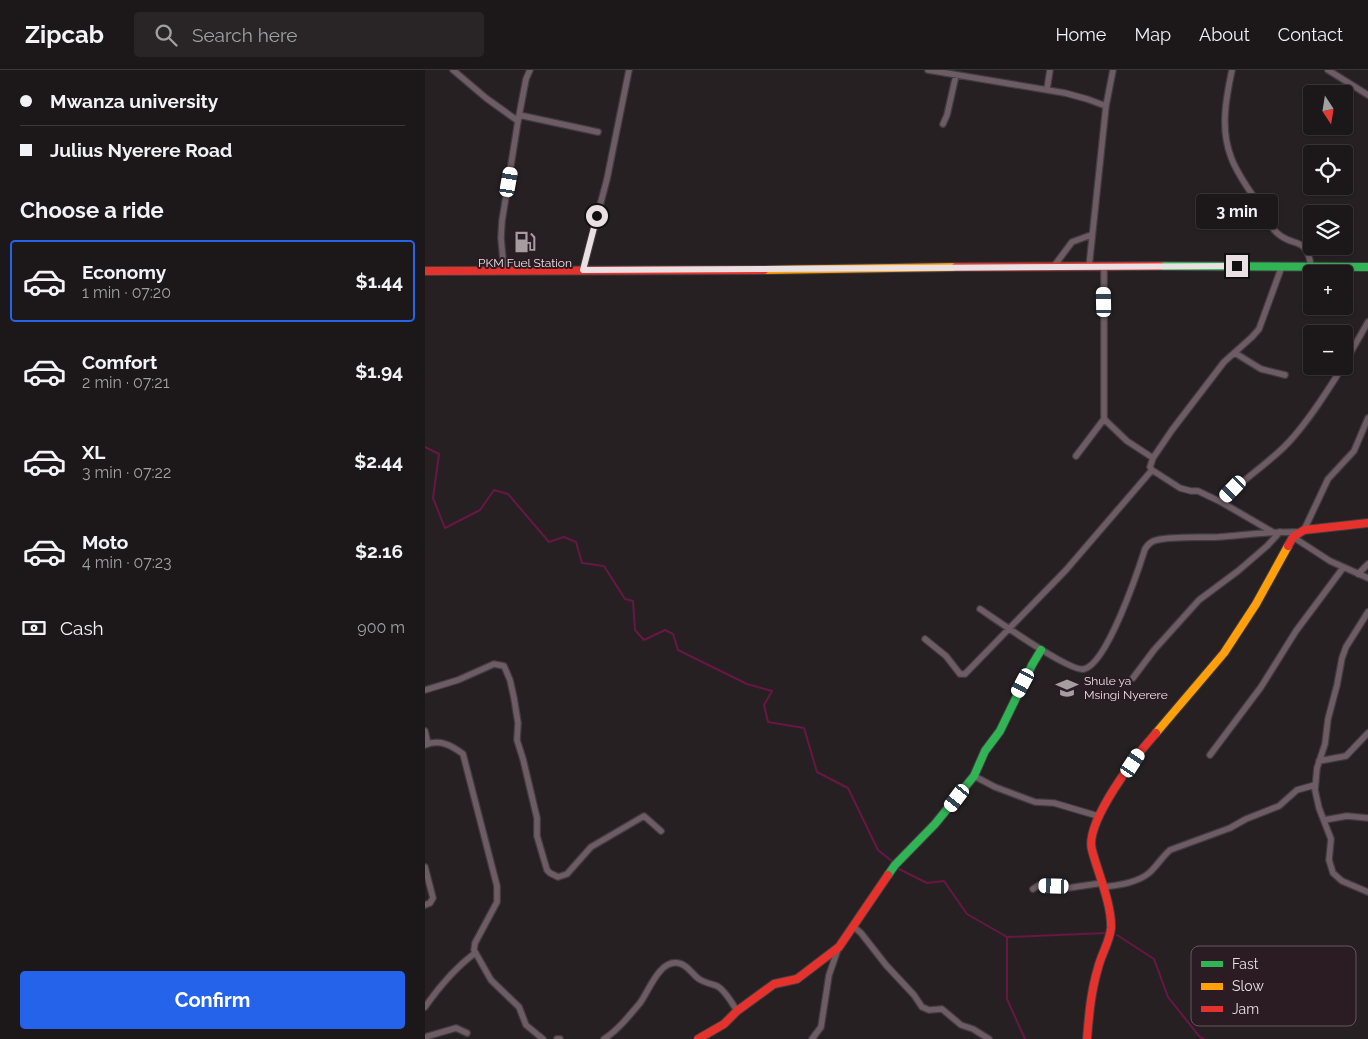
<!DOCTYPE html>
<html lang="en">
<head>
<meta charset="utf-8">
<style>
	:root { --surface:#1c181a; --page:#292527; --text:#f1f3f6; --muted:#a0a0a2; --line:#3a3739; --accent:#2563eb }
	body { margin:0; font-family:Raleway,sans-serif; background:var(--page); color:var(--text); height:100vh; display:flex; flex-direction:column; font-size:19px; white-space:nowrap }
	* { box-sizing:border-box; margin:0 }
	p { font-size:16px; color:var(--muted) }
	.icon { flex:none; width:28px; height:28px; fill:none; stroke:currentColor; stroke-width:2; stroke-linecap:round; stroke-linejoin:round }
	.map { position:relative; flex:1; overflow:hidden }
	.panel { display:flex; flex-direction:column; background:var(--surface); width:425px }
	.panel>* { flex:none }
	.top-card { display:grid; align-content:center; height:110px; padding:0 20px; background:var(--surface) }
	.needle { width:32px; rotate:168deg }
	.controls { position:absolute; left:878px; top:15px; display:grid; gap:10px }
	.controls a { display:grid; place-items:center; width:50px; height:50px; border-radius:5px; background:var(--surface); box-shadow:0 1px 4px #0004,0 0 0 1px var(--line); font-size:25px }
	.end { position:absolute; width:22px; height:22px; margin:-11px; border:6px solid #eae0e4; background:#111; box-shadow:0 0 0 2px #111 }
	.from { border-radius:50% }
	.bubble { position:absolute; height:35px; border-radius:5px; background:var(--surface); box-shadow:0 1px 4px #0004,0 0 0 1px var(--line); font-size:16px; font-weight:700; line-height:35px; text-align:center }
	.car { position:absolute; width:15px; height:30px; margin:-15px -8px; border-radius:6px; box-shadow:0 0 4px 1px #0007; background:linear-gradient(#fff 24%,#345 0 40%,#fff 0 76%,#345 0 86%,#fff 0) }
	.top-card b { display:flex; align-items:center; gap:18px; height:48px; font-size:19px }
	.top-card b+b { border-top:1px solid var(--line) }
	.top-card i { width:12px; height:12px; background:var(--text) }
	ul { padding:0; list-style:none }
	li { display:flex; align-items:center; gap:15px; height:82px; margin:0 10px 8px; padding:0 10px; border:2px solid transparent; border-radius:5px }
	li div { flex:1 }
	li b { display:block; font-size:19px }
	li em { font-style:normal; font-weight:700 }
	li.current { border-color:var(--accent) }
	li>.icon { width:45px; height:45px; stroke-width:1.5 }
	h2 { padding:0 20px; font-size:22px; line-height:60px }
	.pay { display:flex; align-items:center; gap:12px; height:55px; padding:0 20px; font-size:19px }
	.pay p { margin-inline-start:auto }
	.button { display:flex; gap:10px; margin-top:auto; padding:10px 20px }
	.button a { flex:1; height:58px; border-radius:5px; background:var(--accent); color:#fff; font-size:20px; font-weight:700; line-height:58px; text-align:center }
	header { display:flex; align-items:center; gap:30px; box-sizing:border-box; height:70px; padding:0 25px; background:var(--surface); border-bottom:1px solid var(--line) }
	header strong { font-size:24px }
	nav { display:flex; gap:28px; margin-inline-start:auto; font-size:18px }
	.search { width:350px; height:45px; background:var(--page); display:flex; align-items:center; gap:12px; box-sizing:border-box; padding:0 18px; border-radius:5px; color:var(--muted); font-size:19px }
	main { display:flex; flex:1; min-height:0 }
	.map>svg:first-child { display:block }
</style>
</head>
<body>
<header>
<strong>Zipcab</strong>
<div class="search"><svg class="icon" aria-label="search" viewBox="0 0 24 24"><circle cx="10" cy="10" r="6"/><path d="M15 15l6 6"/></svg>Search here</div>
<nav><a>Home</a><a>Map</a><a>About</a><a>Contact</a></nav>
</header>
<main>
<section class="panel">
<div class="top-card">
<b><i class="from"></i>Mwanza university</b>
<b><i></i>Julius Nyerere Road</b>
</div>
<h2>Choose a ride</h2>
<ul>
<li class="current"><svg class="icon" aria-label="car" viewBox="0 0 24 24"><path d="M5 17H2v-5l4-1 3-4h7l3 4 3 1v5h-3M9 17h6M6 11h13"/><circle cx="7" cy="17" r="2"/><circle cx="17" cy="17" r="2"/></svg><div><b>Economy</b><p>1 min · 07:20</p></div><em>$1.44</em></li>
<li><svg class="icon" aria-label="car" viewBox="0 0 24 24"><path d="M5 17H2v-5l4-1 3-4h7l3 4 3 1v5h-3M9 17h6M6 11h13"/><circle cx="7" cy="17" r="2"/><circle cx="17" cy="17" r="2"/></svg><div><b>Comfort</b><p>2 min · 07:21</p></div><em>$1.94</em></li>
<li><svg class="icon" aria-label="car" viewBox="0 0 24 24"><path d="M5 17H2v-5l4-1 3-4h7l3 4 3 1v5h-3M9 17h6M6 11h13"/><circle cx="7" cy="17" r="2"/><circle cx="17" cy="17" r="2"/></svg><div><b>XL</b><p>3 min · 07:22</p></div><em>$2.44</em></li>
<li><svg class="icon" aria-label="car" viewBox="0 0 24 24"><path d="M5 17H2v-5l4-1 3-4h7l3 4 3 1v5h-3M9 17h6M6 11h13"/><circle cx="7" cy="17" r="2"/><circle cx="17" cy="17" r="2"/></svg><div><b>Moto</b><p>4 min · 07:23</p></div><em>$2.16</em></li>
</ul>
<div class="pay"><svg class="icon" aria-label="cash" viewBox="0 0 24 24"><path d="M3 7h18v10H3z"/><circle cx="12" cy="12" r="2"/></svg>Cash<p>900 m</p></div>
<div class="button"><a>Confirm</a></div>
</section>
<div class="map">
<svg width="943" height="969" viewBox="0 0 943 969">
	<rect width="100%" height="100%" fill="#262023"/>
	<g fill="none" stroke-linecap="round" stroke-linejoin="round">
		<!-- stream -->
		<path stroke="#681743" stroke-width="2" d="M 0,377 L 14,384 L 8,428 L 20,458 L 55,440 L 69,420 L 83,424 L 124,472 L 139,467 L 151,472 L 157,493 L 179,496 L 200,529 L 208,531 L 210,560 L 219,570 L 240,560 L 248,564 L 253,580 L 322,614 L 347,621 L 339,635 L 343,652 L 379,658 L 392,702 L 423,718 L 453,780 L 468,792
			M 474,799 L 502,813 L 519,811 L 542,844 L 582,867 L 582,929 L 600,969
			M 692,865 L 729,889 L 743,927 L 774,966 L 779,969
			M 582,867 L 681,863"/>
		<!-- street casing -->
		<g stroke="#413c3e" stroke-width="8">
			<path id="street" d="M 28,0 L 61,28 L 93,51
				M 503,0 L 640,23 L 662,29 L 681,36 L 664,197
				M 807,0 C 801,28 795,59 806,87 C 812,104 823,118 833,133 C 839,142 843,154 851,162 C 868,179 881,164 886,196
				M 903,0 L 943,25
				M 622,19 L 625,0
				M 681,36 L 688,0
				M 94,45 L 173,62
				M 518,54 L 522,45 L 531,5
				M 629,196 L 647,172 L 666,165
				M 679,197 L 679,349 L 702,371 L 728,388
				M 79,200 L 76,168 L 77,151 L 93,51 L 101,9 L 105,0
				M 158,200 L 182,109 L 204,0
				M 810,283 L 836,299 L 860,305
				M 919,294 L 943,252
				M 651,386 L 679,349
				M 727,400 L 725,397 L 728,388 L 747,360 L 799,292 L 827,267 L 834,259 L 857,196
				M 727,400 L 755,418 L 766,421 L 773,421 L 796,432 L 846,461
				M 796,432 C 815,412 838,397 858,378 C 880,357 902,322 918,296
				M 879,460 L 903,409 L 929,381 L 943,348
				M 868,467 L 905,491 L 943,508
				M 933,504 L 943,494
				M 555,539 C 570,549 646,603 659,599 C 682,594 713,501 720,479 C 723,474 726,471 732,470 C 751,466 773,468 793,467 C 820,465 847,461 874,462
				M 943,542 L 921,577 L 917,588 L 912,615 L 903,649 L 900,674 L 892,698 L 890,720 L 894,738 L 906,769 L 904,790 L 908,803 L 917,811 L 943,822
				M 500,569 L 521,586 L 535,604 L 540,604 L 641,500 L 727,400
				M 708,608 L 729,580 L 774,530 L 813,501 L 842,476 L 855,462
				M 0,620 L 33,610 L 69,594 L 79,596 L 85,610 L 89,628 L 93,653 L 92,670 L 98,689 L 112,748 L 112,766 L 122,800 L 125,803 L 133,807 L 142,804 L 166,777 L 219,746 L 236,761
				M 0,661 L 3,674
				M 0,675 C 15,669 26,675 38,684 L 72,816 L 72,832 L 50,873 L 49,880 L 66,910 L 94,937 L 101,955 L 118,969
				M 785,685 L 836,617 L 871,561 L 918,498
				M 894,691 L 921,686 L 943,663
				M 549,706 L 570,717 L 610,732 L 629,733 L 673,746
				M 899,750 L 922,746 L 943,748
				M 0,797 L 8,828 L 5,833 L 0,835
				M 679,817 C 693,815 712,813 724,803 C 732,796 737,787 745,780 L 805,758 L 821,749 L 854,736 L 872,720 L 890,715
				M 608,819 L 614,815 L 643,818 L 677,813
				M 429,857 L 436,863 L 461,895 L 489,925 L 497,937 L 504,940 L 517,939 L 536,955 L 548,959 L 564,969
				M 0,937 C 14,917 30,898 50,883
				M 0,967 L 31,958 L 42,963
				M 132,969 L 135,969
				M 179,969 C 193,960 204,946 215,933 C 224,921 234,890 253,893 C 262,894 268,905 274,909 C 280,913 287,914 292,916 C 300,920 307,933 312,941
				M 387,969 L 396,957 L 404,905 L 413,879"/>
		</g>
		<!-- fast casing -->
		<g stroke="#413c3e" stroke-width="10">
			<path id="fast" d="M 735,196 L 943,197
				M 463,805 L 470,795 L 510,754 L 549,706 L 560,681 L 575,661 L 607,595 L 616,580"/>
		</g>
		<!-- slow casing -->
		<g stroke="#413c3e" stroke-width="10">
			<path id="slow" d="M 339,200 L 531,197
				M 731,663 L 799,583 L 831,534 L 863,476"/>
		</g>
		<!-- jam casing -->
		<g stroke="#413c3e" stroke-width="10">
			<path id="jam" d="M 531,197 L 735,196
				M 0,201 L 339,200
				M 863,476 L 868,467 L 879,460 L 943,453
				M 273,969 L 299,954 L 312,941 L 349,914 L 372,909 L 414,877 L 463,805
				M 662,969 C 664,944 666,921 673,898 C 676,885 685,871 686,858 C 687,835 673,803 667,780 C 659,753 712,684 731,663"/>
		</g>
		<!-- street -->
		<use href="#street" stroke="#6e5c64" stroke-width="5.5"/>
		<!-- fast -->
		<use href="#fast" stroke="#30b455" stroke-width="8"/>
		<!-- slow -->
		<use href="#slow" stroke="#ff9f0a" stroke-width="8"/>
		<!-- jam -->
		<use href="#jam" stroke="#e5322d" stroke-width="8"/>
	</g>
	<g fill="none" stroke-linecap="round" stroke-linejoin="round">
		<!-- route -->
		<path stroke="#eae0e4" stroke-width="6" d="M 172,146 L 158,200 C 376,200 594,196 812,196"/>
	</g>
	<!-- icons -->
	<defs>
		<g id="fuel-bare" transform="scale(1.725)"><path d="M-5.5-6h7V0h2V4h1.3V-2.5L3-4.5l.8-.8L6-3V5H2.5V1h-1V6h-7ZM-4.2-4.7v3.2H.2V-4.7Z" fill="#a59da0" stroke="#2a1c22" stroke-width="2.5" paint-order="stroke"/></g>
		<g id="school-bare" transform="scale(1.725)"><path d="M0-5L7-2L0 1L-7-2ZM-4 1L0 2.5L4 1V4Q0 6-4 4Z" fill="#a59da0" stroke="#2a1c22" stroke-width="2.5" paint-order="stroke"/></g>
	</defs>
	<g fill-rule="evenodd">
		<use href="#fuel-bare" x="100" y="172"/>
		<use href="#school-bare" x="642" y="618"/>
	</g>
	<g text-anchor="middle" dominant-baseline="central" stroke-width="4" stroke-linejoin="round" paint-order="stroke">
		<!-- poi labels -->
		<g font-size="12" fill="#eae0e4" stroke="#2a1c22">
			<text x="100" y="193">PKM Fuel Station</text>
			<text x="659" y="611" text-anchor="start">Shule ya<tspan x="659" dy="14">Msingi Nyerere</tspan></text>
		</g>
	</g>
	<!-- legend -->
	<rect x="766" y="876" width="165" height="80" rx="8" fill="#2a1c22" stroke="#64575c" stroke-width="1"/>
	<rect x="776" y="891" width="22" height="6" fill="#30b455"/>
	<rect x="776" y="913" width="22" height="7" fill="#ff9f0a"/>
	<rect x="776" y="936" width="22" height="6" fill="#e5322d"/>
	<g font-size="14" fill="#eae0e4">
		<text x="807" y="899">Fast</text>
		<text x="807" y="921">Slow</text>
		<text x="807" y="944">Jam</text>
	</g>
</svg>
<div class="controls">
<a><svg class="needle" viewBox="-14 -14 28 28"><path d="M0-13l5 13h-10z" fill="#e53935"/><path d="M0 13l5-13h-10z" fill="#a0a0a2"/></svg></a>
<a><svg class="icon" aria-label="locate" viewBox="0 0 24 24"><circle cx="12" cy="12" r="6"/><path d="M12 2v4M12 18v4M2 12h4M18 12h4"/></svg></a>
<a><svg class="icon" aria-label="layers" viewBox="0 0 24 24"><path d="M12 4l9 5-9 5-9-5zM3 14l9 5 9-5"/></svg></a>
<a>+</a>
<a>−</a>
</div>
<i class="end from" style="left:172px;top:146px"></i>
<i class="end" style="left:812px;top:196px"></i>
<div class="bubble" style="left:771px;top:124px;width:82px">3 min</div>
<i class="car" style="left:84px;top:112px;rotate:10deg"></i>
<i class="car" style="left:679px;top:232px;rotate:359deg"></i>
<i class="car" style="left:808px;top:419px;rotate:224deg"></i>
<i class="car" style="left:598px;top:613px;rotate:208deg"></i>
<i class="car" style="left:708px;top:693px;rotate:33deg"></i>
<i class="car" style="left:532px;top:728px;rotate:217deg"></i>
<i class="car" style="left:629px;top:816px;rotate:272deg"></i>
</div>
</main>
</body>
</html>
